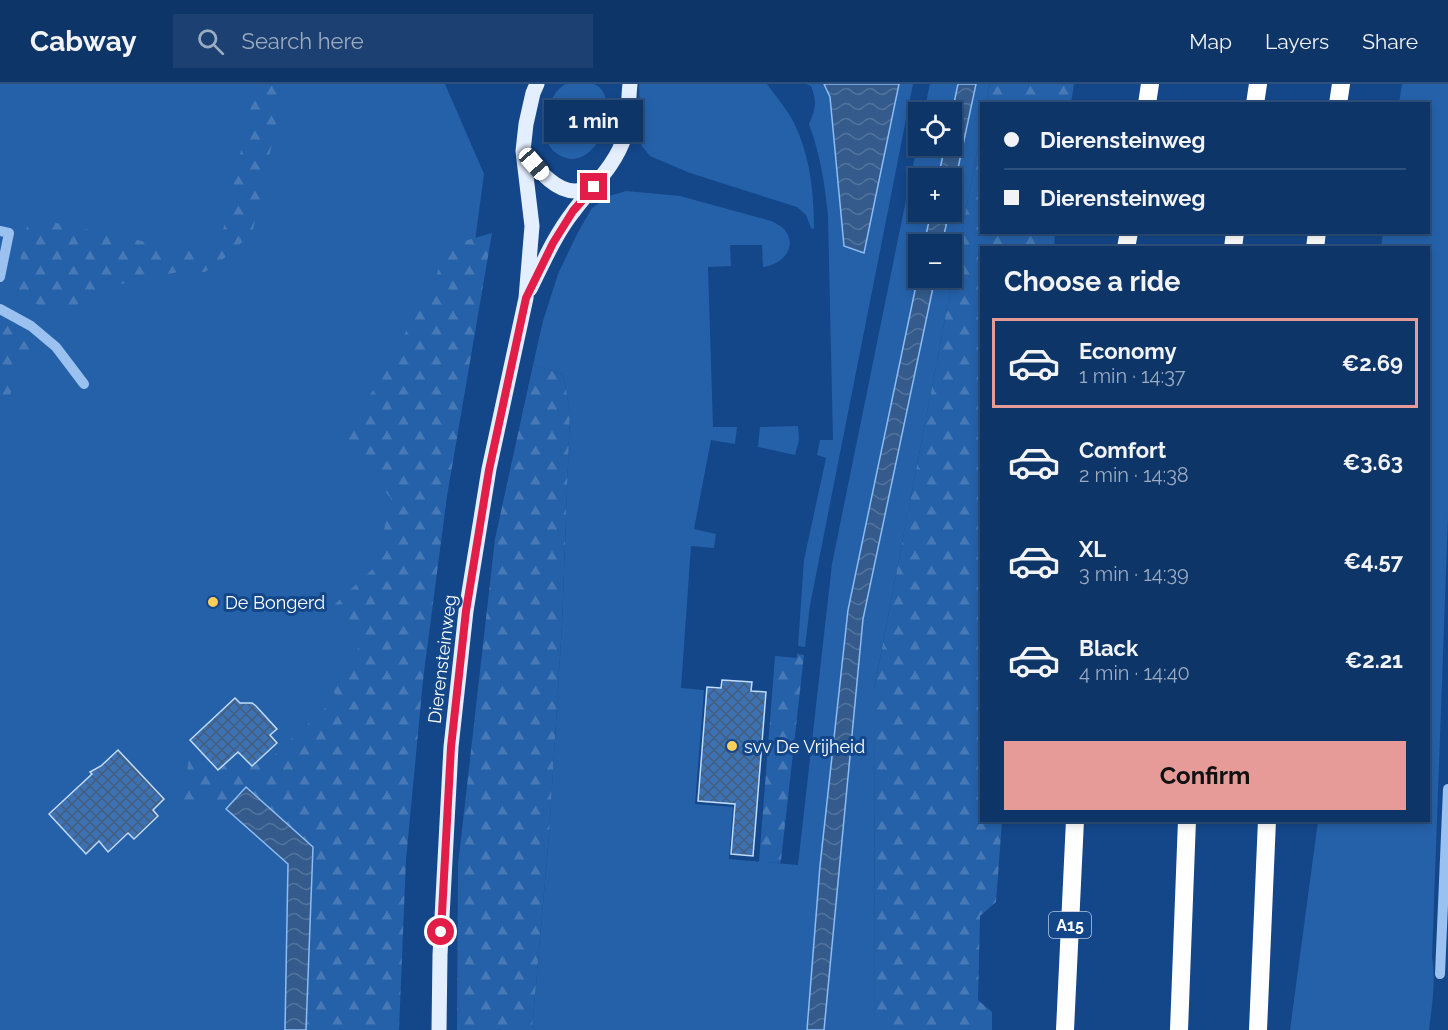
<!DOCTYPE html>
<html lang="en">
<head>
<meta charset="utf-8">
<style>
	:root { --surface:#0e3568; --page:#1c4071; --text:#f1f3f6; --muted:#9babc0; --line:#2e507c; --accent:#e69b98 }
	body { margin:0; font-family:Raleway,sans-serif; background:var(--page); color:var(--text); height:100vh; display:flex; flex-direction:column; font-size:22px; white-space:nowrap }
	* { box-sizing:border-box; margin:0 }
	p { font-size:20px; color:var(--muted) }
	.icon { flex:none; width:33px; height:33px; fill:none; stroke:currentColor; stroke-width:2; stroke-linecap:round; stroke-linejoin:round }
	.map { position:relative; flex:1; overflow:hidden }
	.panel { position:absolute; left:980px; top:162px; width:450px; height:576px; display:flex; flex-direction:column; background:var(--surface); border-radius:0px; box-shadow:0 3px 9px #0003,0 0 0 2px var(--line) }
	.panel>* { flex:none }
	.guide { position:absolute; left:980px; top:18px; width:450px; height:132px; border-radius:0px; box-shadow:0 3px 9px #0003,0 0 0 2px var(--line); display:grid; align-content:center; height:132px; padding:0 24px; background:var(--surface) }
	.buttons { position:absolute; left:908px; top:18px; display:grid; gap:12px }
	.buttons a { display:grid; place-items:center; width:54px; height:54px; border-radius:0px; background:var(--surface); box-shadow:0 3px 9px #0003,0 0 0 2px var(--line); font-size:30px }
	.end { position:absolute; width:27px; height:27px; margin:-14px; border:8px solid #e11d48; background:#fff; box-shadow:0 0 0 3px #fff }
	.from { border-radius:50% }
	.bubble { position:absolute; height:42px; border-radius:0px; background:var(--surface); box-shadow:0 3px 9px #0003,0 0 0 2px var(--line); font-size:20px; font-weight:700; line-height:42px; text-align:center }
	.car { position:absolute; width:18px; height:36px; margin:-18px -9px; border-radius:8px; box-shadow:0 0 4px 2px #0007; background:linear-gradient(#fff 24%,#345 0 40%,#fff 0 76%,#345 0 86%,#fff 0) }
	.guide b { display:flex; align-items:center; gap:21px; height:57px; font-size:22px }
	.guide b+b { border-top:2px solid var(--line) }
	.guide i { width:15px; height:15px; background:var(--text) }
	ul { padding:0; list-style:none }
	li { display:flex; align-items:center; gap:18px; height:90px; margin:0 12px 9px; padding:0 12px; border:3px solid transparent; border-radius:0px }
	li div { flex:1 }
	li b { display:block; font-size:22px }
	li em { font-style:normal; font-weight:700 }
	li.current { border-color:var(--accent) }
	li>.icon { width:54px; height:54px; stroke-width:1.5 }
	h2 { padding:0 24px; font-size:27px; line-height:72px }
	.cta { display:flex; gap:12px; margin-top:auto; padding:12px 24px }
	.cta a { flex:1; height:69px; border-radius:0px; background:var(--accent); color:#111; font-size:24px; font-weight:700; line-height:69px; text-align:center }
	header { display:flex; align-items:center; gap:36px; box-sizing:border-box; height:84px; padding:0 30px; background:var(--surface); border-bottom:2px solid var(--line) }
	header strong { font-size:28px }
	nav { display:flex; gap:33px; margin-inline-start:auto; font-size:21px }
	.search { width:420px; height:54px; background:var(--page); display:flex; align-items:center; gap:15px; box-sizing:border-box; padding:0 21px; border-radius:0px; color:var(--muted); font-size:22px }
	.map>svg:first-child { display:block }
</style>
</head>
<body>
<header>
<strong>Cabway</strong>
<div class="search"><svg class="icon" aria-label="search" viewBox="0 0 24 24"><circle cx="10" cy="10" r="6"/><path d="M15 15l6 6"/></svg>Search here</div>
<nav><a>Map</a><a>Layers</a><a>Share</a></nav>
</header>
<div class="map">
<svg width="1448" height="946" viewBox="0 0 1448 946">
	<defs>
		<pattern id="forest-firs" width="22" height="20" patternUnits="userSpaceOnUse" patternTransform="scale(1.5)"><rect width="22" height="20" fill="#2561a9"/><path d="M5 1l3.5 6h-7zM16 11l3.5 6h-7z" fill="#4679b6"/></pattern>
		<pattern id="water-waves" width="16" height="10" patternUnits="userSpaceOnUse" patternTransform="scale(1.5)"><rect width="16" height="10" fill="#345b8c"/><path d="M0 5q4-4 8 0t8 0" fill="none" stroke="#52749d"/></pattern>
		<pattern id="building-cross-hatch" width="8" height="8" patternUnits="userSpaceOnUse" patternTransform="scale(1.5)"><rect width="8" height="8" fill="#3c71b3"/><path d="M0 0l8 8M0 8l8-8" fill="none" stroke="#455d7a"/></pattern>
	</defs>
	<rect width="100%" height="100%" fill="#13478a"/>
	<!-- grass -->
	<path fill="#2561a9" d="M 0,0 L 445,0 L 484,90 L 369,946 L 0,946 Z
		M 566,0 C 574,0 586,0 594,0 C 622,10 601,88 563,73 C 556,70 549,64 547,57 C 541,40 549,8 566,0 Z
		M 639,0 L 767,0 C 776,13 787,25 794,39 C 810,72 814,108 814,145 L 811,144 L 806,131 L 797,123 L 690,89 L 650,72 L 642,62 L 638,51 L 640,42 Z
		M 806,0 L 824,0 L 830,13 L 835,56 L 863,169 L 899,0 L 913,0 L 810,521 L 805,563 L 798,562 L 804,476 L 826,374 L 817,371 L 820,356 L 833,356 L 828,132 C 825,100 820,70 809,40 C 816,25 817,17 811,2 Z
		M 930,0 L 958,0 L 951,33 L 951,28 L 924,28 Z
		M 976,0 L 990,0 L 986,19 L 981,20 L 981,47 L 874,606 L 875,946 L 824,946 L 863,535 L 935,194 L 951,194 L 951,160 L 942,160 L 949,128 L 951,128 L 951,117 Z
		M 1402,0 L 1448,0 L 1448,432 L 1432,873 C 1436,897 1432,921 1429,946 L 1290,946 L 1318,737 L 1428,736 L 1428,164 L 1381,163 L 1383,149 L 1428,148 L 1428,20 L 1399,19 Z
		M 918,57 L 918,62 L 945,62 L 938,94 L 918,94 L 918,128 L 931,128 L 924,160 L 918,160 L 918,192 L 848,526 L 820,782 L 807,946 L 532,946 L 549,751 L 562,540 L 570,327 L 563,290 L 533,281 L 543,237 L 558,190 L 578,148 L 592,124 L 609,112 L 626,107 L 680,112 L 771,137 C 775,139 781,142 784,145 C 799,163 782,181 763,183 L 762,161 L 730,161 L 731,182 L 708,183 L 713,343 L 737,343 L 735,360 L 711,356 L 694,445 L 716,450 L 714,464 L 691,462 L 681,604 L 704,606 L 695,720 L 733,723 L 729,775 L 798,781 L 832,480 Z
		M 798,342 L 799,356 L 795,371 L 758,363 L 760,343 Z"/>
	<!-- forest -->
	<path fill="url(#forest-firs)" d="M 256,0 L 285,0 L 253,146 L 233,168 L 205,188 L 179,188 L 134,196 L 100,207 L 76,222 L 64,227 L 24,217 L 14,208 L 29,133 L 217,173 Z
		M 990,0 L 1074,0 L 1071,19 L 986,19 Z
		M 981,47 L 981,148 L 1055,149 L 1054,163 L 981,164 L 981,736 L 1002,737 L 996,818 L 980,832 L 978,916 L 992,928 L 992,946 L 875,946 L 874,606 Z
		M 492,149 L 447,412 L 423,596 L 406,776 L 399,946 L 306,946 L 313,763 L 278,733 L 183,718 L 191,658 L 214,681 L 238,668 L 252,682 L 274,671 L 337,613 L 332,606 L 351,583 L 363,551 L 335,520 L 376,482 L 391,414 L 342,361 L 434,198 L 447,162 Z
		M 0,237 L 38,245 L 43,253 L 25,277 L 11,308 L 0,348 Z
		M 533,281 L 563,290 L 570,327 L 562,540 L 549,751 L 532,946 L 457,946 L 458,781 L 495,455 Z
		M 797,570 L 804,571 L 781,776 L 780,779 L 759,778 L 775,572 L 797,574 Z"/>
	<!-- water -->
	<path fill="url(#water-waves)" stroke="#8cbcf3" stroke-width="1.5" d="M 824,0 L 899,0 L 864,169 L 844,162 L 830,13 Z
		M 958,0 L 976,0 L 951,117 L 951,94 L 938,94 L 945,62 L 951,62 L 951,33 Z
		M 931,128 L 949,128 L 942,160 L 924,160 Z
		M 918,192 L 918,194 L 935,194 L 863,535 L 824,946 L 807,946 L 820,782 L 848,526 Z
		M 246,703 L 313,763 L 306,946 L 285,946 L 288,780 L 226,725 Z"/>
	<!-- building -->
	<path fill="url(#building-cross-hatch)" stroke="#c0dbfc" stroke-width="1.5" d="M 722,596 L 752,598 L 751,607 L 766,608 L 753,772 L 731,770 L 735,720 L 698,717 L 707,603 L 721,604 Z
		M 235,614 L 240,619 L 252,619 L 256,622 L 277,645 L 270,651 L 277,659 L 252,682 L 238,668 L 218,686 L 190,656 Z
		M 118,666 L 164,715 L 153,726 L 158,732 L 134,755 L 128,749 L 108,768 L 99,757 L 86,770 L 49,730 L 92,690 L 90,688 L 101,682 Z"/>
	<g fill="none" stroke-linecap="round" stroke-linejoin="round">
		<!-- minor -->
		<path stroke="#9ac1f0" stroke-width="10" d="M 0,147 L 9,149 L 0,193
			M 0,225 L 31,242 L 56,263 L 84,300
			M 1440,890 L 1448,705"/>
		<!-- major -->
		<path stroke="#e3eeff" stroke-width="15" d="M 523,67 C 536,82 553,107 575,107 C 581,107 588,104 594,103
			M 530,205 C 543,179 555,151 573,128 C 591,103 616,82 625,51 C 629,34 628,17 630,0
			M 439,946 L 440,871 L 451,663 L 466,527 L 489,385 L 526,214 L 532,142 L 523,67 L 526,40 L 533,9 L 537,0"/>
		<!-- highway -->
		<path stroke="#fff" stroke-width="18" d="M 1147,20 L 1150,0
			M 1255,20 L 1258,0
			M 1338,20 L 1341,0
			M 1126,164 L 1129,148
			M 1233,164 L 1235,148
			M 1315,164 L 1317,148
			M 1065,946 L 1075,736
			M 1179,946 L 1187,736
			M 1258,946 L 1267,736"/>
	</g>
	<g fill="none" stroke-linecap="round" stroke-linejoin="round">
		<!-- route -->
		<path stroke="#e11d48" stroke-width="8" d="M 441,848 L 451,663 L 466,527 L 489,386 L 526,214 L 553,159 L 573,127 L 594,103"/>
	</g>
	<!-- markers -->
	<g fill="#ffcf59" stroke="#13478a" stroke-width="2">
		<circle cx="213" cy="518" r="6"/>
		<circle cx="732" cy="662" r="6"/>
	</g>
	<g text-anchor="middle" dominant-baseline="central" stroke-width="6" stroke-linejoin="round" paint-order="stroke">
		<!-- shield labels -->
		<rect fill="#13478a" stroke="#b8c8dc" stroke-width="1.5" x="1049" y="828" width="42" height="26" rx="4.5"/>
		<g font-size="16" font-weight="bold" fill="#fff">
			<text x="1070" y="841">A15</text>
		</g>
		<!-- poi labels -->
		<g font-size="18" fill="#fff" stroke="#13478a" text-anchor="start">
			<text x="225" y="518">De Bongerd</text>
			<text x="744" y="662">svv De Vrijheid</text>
		</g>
		<!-- street labels -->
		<g font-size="18" fill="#fff" stroke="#13478a">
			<text transform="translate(442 575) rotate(-83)">Dierensteinweg</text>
		</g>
	</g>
</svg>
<div class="buttons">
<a><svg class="icon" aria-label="locate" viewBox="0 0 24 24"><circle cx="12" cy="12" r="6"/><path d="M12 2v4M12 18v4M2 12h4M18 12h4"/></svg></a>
<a>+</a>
<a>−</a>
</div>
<i class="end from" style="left:441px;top:848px"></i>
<i class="end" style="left:594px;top:103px"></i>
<div class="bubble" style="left:544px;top:16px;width:99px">1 min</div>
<i class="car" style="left:534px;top:80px;rotate:139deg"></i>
<div class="guide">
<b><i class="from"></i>Dierensteinweg</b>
<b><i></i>Dierensteinweg</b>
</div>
<section class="panel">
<h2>Choose a ride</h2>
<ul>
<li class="current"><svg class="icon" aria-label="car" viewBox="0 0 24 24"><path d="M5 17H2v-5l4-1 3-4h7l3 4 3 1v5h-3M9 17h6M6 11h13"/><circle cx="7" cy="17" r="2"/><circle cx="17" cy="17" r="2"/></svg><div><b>Economy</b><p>1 min · 14:37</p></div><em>€2.69</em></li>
<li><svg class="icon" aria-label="car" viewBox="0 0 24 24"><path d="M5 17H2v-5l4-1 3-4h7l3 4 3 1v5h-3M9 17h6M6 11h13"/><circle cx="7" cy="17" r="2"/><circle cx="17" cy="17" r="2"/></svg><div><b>Comfort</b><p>2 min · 14:38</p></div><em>€3.63</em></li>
<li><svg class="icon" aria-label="car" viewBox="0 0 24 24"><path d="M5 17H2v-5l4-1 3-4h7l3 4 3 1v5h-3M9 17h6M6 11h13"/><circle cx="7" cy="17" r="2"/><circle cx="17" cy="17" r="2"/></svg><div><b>XL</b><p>3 min · 14:39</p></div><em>€4.57</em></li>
<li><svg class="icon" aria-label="car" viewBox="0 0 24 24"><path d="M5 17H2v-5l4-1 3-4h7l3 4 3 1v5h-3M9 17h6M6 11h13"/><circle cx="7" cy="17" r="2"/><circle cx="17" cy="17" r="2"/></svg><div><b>Black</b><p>4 min · 14:40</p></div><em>€2.21</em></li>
</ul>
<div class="cta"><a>Confirm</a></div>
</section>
</div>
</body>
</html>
